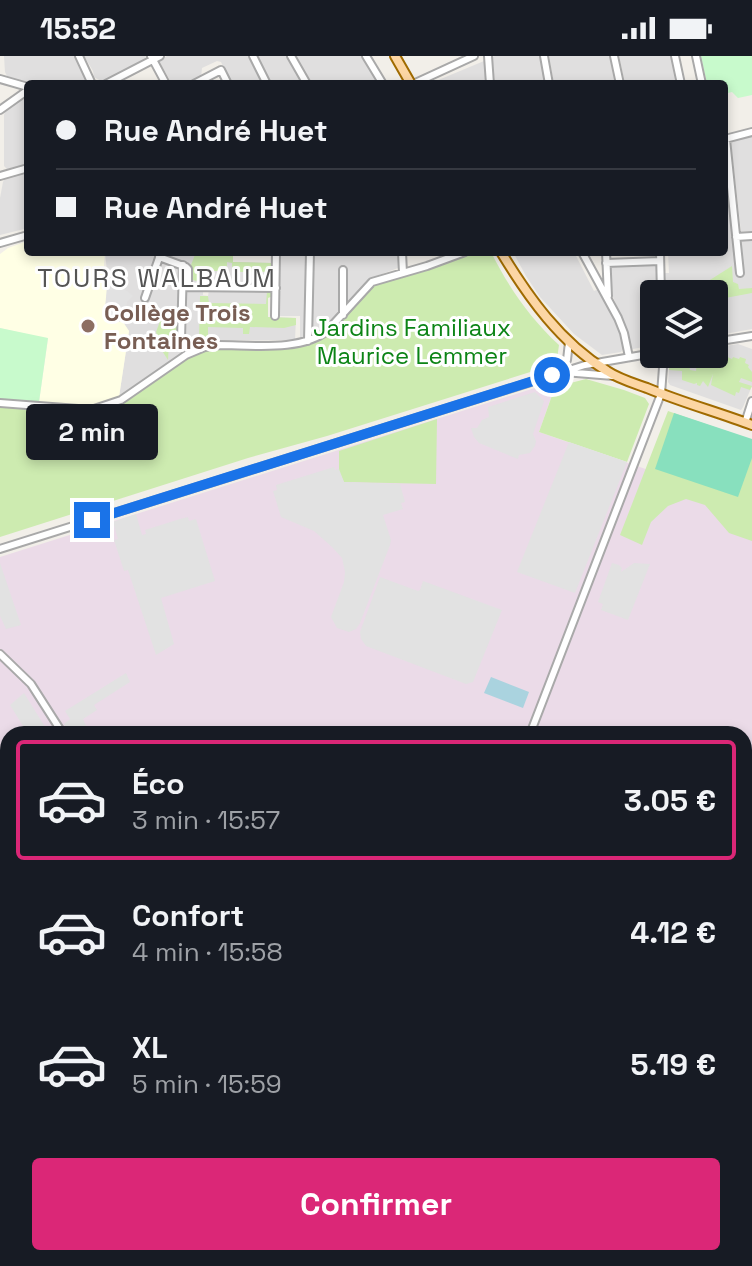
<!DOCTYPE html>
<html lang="fr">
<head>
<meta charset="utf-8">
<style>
	:root { --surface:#171b24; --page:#242831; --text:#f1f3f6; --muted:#9ea1a6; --line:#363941; --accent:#db2777 }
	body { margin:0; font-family:"Space Grotesk",sans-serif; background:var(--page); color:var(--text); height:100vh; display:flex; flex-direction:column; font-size:30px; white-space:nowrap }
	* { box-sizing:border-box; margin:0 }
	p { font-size:26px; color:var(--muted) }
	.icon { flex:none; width:44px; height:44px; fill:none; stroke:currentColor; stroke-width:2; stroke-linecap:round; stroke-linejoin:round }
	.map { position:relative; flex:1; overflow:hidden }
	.details { position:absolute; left:0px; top:670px; width:752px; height:540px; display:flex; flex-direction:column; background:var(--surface); border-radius:24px 24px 0 0; box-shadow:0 4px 12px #0003 }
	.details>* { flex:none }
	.guide { position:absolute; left:24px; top:24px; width:704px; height:176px; border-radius:8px; box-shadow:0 4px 12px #0003; display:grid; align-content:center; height:176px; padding:0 32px; background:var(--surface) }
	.buttons { position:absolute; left:640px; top:224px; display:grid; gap:16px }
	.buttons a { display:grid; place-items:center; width:88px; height:88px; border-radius:8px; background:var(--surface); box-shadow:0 4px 12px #0003; font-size:40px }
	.end { position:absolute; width:36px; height:36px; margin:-18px; border:10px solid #1a73e8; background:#fff; box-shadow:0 0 0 4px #fff }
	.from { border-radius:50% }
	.bubble { position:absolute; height:56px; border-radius:8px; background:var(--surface); box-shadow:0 4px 12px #0003; font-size:26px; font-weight:700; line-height:56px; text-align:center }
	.guide b { display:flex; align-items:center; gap:28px; height:76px; font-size:30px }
	.guide b+b { border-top:2px solid var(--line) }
	.guide i { width:20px; height:20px; background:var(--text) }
	ul { padding:14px 0 0; list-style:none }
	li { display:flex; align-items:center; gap:24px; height:120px; margin:0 16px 12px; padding:0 16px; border:4px solid transparent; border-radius:8px }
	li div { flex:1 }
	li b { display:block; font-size:30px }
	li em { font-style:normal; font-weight:700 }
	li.selected { border-color:var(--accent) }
	li>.icon { width:72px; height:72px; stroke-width:1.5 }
	.cta { display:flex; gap:16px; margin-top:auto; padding:16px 32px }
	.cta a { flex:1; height:92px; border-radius:8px; background:var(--accent); color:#fff; font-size:32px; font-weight:700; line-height:92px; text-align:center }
	.status { display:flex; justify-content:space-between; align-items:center; height:56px; padding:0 40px; background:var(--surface); direction:ltr }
	.status svg { height:22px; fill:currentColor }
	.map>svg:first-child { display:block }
</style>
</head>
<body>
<div class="status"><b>15:52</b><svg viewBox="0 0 49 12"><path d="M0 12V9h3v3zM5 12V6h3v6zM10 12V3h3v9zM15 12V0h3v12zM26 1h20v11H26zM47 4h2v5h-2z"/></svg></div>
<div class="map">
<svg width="752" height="1210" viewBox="0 0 752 1210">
	<rect width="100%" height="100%" fill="#f2efe9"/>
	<!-- residential -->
	<path fill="#e0dfdf" d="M 4,0 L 75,0 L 89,28 L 34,28 L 7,20 L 5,16 Z
		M 84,0 L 146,0 L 145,3 L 104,25 L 101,25 L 94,21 L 93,15 Z
		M 167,0 L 248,0 L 263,28 L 232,28 L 221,6 L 217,5 L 202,12 L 201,22 L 189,28 L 172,28 L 159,5 Z
		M 258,0 L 290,0 L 305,28 L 272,28 Z
		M 293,0 L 364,0 L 381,28 L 309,28 Z
		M 495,0 L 541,0 L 546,28 L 495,28 L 492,1 Z
		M 549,0 L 610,0 L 616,28 L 554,28 Z
		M 619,0 L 671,0 L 677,28 L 625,28 Z
		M 484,5 L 487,28 L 429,28 L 448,20 Z
		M 28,39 L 28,108 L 7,113 L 4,110 L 4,59 L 5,56 Z
		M 752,79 L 752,175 L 741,176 L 731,86 L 731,84 Z
		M 724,98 L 736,219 L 744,218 L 741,184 L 752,183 L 752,273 L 714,280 L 714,238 L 665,238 L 664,217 L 669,217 L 668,196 L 724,196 Z
		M 28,116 L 28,172 L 0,179 L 0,142 L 3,126 L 5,122 Z
		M 105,196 L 233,196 L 233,206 L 273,207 L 273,224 L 270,228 L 203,227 L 203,239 L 199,239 L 208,240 L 209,234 L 267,235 L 267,261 L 296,262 L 295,284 L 186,285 L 187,239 L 181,238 L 179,286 L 184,287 L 184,296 L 119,341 L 129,275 L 123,266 L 108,226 Z
		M 280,196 L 398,196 L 398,212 L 371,222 L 329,269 L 319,276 L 300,283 L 300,260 L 279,260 Z
		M 513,196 L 574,196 L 594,235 L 599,233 L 618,269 L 624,292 L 621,296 L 602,299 L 574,278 L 540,241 L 526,220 Z
		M 654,207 L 657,209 L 658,238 L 654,238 L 654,289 L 633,293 L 630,292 L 627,274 L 613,241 L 610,211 L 613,209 Z
		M 738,288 L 752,293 L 752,330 L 743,351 L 741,354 L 670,329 L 668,326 L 670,302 L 673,299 L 714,298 L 714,292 Z"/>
	<!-- industrial -->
	<path fill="#ebdbe8" d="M 557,325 L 539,376 L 752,450 L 752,1171 L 744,1172 L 744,678 L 8,678 L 8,706 L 0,692 L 0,501 Z
		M 0,703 L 8,717 L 8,1202 L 744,1202 L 744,1188 L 752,1187 L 752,1210 L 0,1210 Z"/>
	<!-- education -->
	<path fill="#ffffe5" d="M 28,185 L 28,196 L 105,196 L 103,225 L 108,226 L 104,264 L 123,266 L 129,275 L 119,341 L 89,350 L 39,346 L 48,283 L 0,272 L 0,198 L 8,192 Z"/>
	<!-- grass -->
	<path fill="#cdebb0" d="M 196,196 L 233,196 L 233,206 L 273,207 L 273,213 L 268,213 L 267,216 L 232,216 L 232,207 L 227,206 L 227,215 L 203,215 L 203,227 L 193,224 L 191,209 Z
		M 477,196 L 491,196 C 509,232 530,262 559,289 L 557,303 L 544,306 L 543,312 L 327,380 L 248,402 L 0,481 L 0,350 L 92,358 L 129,341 L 181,304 L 209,292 L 303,289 L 322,283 L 334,275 L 375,227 L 441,209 Z
		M 732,210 L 733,226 L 738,228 L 739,233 L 752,232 L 752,237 L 720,243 L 723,278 L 720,279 C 718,265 714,251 714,238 L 708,238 L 702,229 Z
		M 267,235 L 269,235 L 272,237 L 273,240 L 268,242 L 268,261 L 296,262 L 296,269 L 284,272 L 250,271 L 249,278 L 243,278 L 243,272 L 208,271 L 208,285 L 199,285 L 200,240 L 208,240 L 209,247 L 266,248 Z
		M 180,252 L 180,285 L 178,287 L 169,287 L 168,304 L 157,287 L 160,281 L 157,279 L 156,276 L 162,260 L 171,263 L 174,253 Z
		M 725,300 L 732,303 L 733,301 L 739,303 L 740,301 L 746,303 L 745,307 L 749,309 L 748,311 L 752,316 L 752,326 L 741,322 L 739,326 L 752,330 L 750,334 L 741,331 L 739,337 L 736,336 L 735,340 L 711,329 L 713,318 L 708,331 L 703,325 L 700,330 L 697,329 L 697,327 L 694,328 L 682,324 L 682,315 L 669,314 L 670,302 L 675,302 L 676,309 L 689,308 L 690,314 L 696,315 L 697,306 L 722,304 L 725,309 Z
		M 586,323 L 624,334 L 645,342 L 649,348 L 627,406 L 539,376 L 555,331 Z
		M 668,355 L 752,384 L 752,485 L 729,477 L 705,449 L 686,443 L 668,450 L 651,466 L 642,489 L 620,479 Z
		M 437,363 L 436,428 L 344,426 L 339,416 L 339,395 Z
		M 0,1114 L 8,1115 L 8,1202 L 153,1202 L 152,1210 L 0,1210 Z"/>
	<!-- park -->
	<path fill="#c8facc" d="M 701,0 L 752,0 L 752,39 L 738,42 L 732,36 L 724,38 L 724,28 L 707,28 Z
		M 0,272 L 48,282 L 39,346 L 0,343 Z"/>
	<!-- pitch -->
	<path fill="#88e0be" d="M 674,357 L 752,383 L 752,402 L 738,441 L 655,413 Z"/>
	<!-- parking -->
	<path fill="#e2e2e2" d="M 116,226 L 133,240 L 127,246 L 125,266 L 104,264 L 107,230 L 112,230 Z
		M 535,336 L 544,345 L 533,378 L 536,385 L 535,390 L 530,397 L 519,399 L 518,403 L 479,387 L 474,381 L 471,372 L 477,372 L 482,364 L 489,361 L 488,351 Z
		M 569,386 L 627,406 L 575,537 L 517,516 Z
		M 334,411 L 335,414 L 339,413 L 344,426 L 400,428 L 405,446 L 401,447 L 403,453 L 383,459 L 391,484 L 390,489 L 360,567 L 356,573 L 349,576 L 337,572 L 331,561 L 344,526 L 345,516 L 342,502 L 332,491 L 314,475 L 281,461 L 273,435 L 277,434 L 276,429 Z
		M 136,458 L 142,479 L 146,478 L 145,474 L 180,463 L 188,461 L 189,465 L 196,463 L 215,525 L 161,542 L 174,588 L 156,599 L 128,514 L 124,515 L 114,484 L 118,483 L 113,466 Z
		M 0,507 L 21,569 L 6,573 L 0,560 Z
		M 612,507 L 619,509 L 622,512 L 621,516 L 634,507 L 650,508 L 628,564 L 601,554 L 603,548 L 598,546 Z
		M 380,521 L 418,535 L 420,534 L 423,525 L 502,554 L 473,626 L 466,628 L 366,590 L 361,583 L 360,576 Z
		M 126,617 L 130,626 L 94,649 L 97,654 L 83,663 L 87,672 L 82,676 L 83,678 L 70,678 L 64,668 L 70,663 L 65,655 Z
		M 24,637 L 47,674 L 41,678 L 28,678 L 10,649 Z"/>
	<!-- water -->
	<path fill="#aad3df" d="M 491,621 L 529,636 L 523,652 L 484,637 Z"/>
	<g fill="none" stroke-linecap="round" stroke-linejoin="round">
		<!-- minor casing -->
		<g stroke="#a9a9a9" stroke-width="10">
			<path id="minor" d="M 79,0 L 92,28
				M 151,0 L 166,28
				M 253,0 L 267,28
				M 291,0 L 307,28
				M 366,0 L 383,28
				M 488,0 L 490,28
				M 544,0 L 549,28
				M 614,0 L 620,28
				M 675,0 L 681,28
				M 696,0 L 702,28
				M 0,23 L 28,31
				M 106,28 L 160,0
				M 194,28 L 221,14 L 228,28
				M 413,28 L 474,0
				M 0,54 L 28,34
				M 725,83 L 752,76
				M 726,83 L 740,217
				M 0,120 L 28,112
				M 736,181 L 752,180
				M 0,187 L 28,179
				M 402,196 L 403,217
				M 582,196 L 618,262 L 624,277 L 629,301
				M 606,196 L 608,240
				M 660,196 L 661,238
				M 159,201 L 186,211 L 188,213 L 188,230
				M 606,207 L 660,205
				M 343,214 L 343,259
				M 182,231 L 276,232
				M 145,242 L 161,196
				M 275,260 L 276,196
				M 181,284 L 183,209
				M 308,285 L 310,196
				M 714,286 L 752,280
				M 561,316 L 567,304 L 569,286
				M 564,316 L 613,320
				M 0,347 L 91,354 L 121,344 L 186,299 L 205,291 L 218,289 C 252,289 301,296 328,274 L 372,226 L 427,210 L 465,196
				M 745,367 L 752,345
				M 0,493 L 585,309 L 654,297
				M 0,598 L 31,628 L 63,678
				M 530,678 L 661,338 L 664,298
				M 0,828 L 8,829
				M 744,955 L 752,958
				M 744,982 L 752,975
				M 621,1210 L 622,1202"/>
		</g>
		<!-- major casing -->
		<g stroke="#a06b00" stroke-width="12">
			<path id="major" d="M 395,0 L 411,28
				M 501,196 C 529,242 560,286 607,315 C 619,323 633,327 647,332 C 681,346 717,356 752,369"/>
		</g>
		<!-- minor -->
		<use href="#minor" stroke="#fff" stroke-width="6"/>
		<!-- major -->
		<use href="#major" stroke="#fcd6a4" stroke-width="8"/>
		<!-- rail -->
		<path stroke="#707070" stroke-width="2" stroke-dasharray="16 16" stroke-linecap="butt" d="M 0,747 L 8,748
			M 0,835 L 8,836
			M 744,923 L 752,893
			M 744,1131 L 745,1129"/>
	</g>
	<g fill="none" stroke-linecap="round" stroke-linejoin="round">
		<!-- route -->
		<path stroke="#1a73e8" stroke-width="10" d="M 92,464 L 552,319"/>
	</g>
	<!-- markers -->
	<circle fill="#8d6e63" stroke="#fff" stroke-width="3" cx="88" cy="270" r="8"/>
	<g text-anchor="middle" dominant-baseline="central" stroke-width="6" stroke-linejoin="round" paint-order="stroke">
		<!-- education labels -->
		<g font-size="24" font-weight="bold" fill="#785e54" stroke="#fff" text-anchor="start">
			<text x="104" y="256">Collège Trois<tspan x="104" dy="28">Fontaines</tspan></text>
		</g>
		<!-- park labels -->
		<g font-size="24" fill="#0c8416" stroke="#fff">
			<text x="412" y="271">Jardins Familiaux<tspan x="412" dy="28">Maurice Lemmer</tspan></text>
		</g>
		<!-- neighbourhood labels -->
		<g font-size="26" letter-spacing="2" fill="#555" stroke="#fff">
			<text x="157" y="222">TOURS WALBAUM</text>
		</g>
	</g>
</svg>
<div class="buttons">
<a><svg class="icon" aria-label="layers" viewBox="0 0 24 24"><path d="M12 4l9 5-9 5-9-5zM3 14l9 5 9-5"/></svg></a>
</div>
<i class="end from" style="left:552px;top:319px"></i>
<i class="end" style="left:92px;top:464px"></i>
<div class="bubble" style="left:26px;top:348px;width:132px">2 min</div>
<div class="guide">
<b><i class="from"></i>Rue André Huet</b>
<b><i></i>Rue André Huet</b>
</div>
<section class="details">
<ul>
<li class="selected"><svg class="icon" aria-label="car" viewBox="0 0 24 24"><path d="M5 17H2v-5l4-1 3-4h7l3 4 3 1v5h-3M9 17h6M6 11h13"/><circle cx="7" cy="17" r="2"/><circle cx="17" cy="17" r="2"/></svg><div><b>Éco</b><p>3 min · 15:57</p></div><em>3.05 €</em></li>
<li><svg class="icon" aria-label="car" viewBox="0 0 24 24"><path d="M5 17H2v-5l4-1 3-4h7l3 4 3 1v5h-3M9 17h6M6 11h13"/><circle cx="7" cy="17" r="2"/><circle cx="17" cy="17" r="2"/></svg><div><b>Confort</b><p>4 min · 15:58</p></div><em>4.12 €</em></li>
<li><svg class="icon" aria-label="car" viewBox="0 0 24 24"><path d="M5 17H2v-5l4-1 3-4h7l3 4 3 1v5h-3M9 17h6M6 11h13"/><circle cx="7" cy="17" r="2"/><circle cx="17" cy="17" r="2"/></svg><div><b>XL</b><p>5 min · 15:59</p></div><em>5.19 €</em></li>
</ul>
<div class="cta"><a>Confirmer</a></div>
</section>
</div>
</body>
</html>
